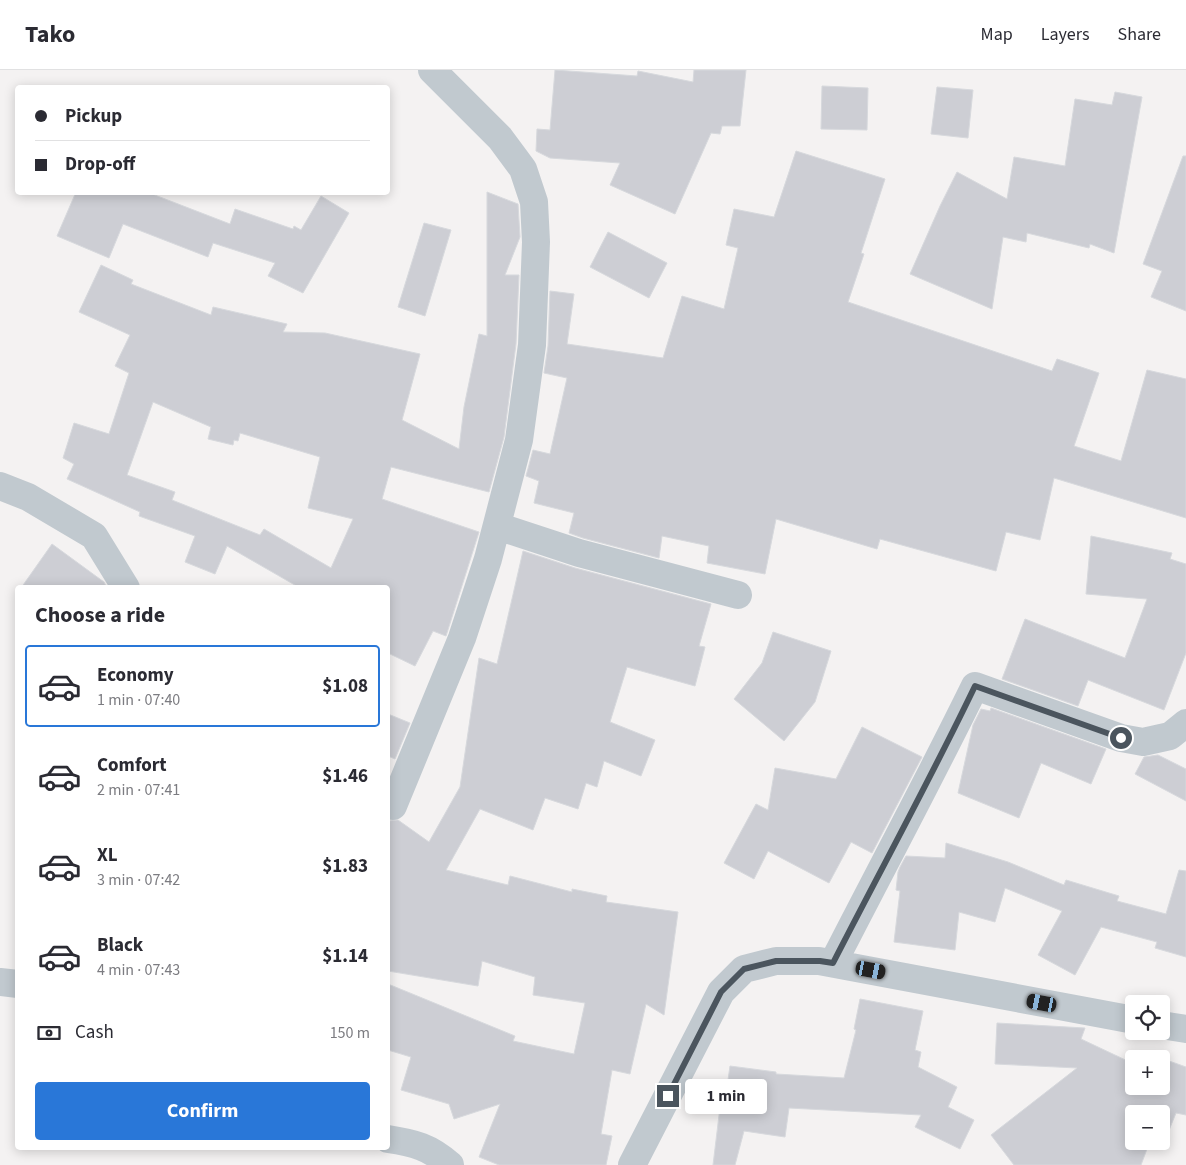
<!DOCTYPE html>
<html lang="en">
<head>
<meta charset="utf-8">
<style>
	:root { --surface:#fff; --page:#f7f7f7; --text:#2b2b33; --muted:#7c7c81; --line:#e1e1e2; --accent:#2977d8 }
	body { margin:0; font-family:"Source Sans 3",sans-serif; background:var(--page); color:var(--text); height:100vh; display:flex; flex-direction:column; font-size:19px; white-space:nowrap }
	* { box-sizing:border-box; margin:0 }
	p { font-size:16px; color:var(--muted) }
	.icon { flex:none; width:28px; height:28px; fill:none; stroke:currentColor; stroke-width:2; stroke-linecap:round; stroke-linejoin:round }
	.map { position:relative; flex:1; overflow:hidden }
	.side { position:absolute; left:15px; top:515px; width:375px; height:565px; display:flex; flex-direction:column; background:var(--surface); border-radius:5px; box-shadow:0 2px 12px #0003 }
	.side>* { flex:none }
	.hud { position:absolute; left:15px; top:15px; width:375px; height:110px; border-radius:5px; box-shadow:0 2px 12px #0003; display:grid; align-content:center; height:110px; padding:0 20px; background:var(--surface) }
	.buttons { position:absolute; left:1125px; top:925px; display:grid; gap:10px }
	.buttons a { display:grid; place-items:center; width:45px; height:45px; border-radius:5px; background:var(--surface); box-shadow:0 2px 12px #0003; font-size:25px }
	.end { position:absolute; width:22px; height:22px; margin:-11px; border:6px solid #4b555e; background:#fff; box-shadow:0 0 0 2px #fff }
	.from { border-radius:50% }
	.bubble { position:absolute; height:35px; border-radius:5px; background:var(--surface); box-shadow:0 2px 12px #0003; font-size:16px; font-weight:700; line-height:35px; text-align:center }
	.car { position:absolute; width:15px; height:30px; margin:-15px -8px; border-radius:6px; box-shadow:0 0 4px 1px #0007; background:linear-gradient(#222 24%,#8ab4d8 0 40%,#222 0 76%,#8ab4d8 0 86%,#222 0) }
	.hud b { display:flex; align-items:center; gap:18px; height:48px; font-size:19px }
	.hud b+b { border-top:1px solid var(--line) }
	.hud i { width:12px; height:12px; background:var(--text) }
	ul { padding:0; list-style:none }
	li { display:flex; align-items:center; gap:15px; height:82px; margin:0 10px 8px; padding:0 10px; border:2px solid transparent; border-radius:5px }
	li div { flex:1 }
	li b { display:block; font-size:19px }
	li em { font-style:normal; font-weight:700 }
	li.selected { border-color:var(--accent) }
	li>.icon { width:45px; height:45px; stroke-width:1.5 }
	h2 { padding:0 20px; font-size:22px; line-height:60px }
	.pay { display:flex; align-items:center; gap:12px; height:55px; padding:0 20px; font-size:19px }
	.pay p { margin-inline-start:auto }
	.action { display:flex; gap:10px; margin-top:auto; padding:10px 20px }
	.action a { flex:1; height:58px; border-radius:5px; background:var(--accent); color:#fff; font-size:20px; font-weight:700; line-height:58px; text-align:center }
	header { display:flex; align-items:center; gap:30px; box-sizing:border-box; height:70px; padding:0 25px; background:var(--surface); border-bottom:1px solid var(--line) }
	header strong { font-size:24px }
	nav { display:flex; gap:28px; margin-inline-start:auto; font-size:18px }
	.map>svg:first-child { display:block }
</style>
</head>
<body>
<header>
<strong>Tako</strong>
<nav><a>Map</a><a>Layers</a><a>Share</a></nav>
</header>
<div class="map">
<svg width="1186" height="1095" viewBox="0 0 1186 1095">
	<rect width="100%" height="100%" fill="#f4f2f2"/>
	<!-- building -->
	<path fill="#cdced4" stroke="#d7d9dd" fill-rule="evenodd" d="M 555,0 L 637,6 L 638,1 L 693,12 L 694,0 L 746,0 L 740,56 L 722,56 L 720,64 L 711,63 L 675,144 L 610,115 L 620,93 L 550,88 L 536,81 L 537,59 L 550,60 Z
		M 822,16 L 868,18 L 867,60 L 821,59 Z
		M 937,17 L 973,20 L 968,68 L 931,64 Z
		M 1115,22 L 1142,27 L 1114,183 L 1090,174 L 1089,178 L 1027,163 L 1026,172 L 1003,167 L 992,239 L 910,204 L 940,136 L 957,102 L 1007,129 L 1014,87 L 1065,96 L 1075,29 L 1112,35 Z
		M 796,81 L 885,109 L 861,183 L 864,184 L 848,232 L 1052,301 L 1057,289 L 1099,303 L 1074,376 L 1121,391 L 1147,300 L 1186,309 L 1186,448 L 1054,408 L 1040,470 L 1006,462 L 996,501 L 880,469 L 877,479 L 776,449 L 765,504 L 707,493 L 709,476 L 662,466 L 659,488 L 583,468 L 569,463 L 574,443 L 534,433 L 539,411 L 526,406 L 533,380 L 550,384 L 567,308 L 544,303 L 548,276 L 550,221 L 574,224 L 567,274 L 663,288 L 682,226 L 724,239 L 738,178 L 726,175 L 734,139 L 774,147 Z
		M 1183,86 L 1186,86 L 1186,241 L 1151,227 L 1162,201 L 1143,194 Z
		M 76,122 L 147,122 L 230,154 L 235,139 L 293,159 L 294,156 L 301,160 L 321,126 L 349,143 L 303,223 L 268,206 L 275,193 L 213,173 L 208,187 L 123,154 L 109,188 L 57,166 Z
		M 487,122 L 518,134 L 520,167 L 505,205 L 519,205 L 516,274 L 504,367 L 489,422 L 391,397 L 382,429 L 479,462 L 446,566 L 433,561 L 415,596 L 388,583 L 388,518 L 300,518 L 227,476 L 215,504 L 185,492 L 195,466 L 139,446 L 140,442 L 67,409 L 74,394 L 63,388 L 74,353 L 109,364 L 129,303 L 115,296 L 130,265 L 79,242 L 101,195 L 133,210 L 131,214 L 211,245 L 213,237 L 287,254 L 283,262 L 325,263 L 420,284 L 402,350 L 459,379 L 464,337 L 479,264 L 487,266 ZM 153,332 L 211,357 L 208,369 L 233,375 L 234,370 L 238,371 L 240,363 L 320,387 L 308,438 L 353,449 L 331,498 L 264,459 L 260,465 L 172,430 L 175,422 L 127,405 Z
		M 424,153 L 451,160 L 425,246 L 398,237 Z
		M 608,162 L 667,193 L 649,228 L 590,197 Z
		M 1091,466 L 1172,483 L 1170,489 L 1186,494 L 1186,583 L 1164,640 L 1088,610 L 1078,636 L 1002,609 L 1025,549 L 1125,588 L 1147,529 L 1086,524 Z
		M 52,474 L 104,512 L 107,518 L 21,518 Z
		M 523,481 L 575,498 L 711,534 L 699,576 L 705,577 L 695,616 L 627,597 L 610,652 L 655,670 L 641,706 L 604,691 L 597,717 L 586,713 L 578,739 L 545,728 L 533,760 L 480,739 L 446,800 L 508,815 L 510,806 L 572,822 L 572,819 L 607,826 L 606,832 L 678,842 L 664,945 L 646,934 L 630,1004 L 612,1000 L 601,1064 L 612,1066 L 606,1095 L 499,1095 L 479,1087 L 500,1034 L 454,1049 L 449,1034 L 401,1020 L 411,987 L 388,980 L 388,914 L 515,966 L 513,971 L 574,984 L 585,933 L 533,925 L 535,907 L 482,891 L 478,916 L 388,901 L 388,751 L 398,750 L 429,772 L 460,717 L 479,588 L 497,594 Z
		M 773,562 L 831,581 L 815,632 L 784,671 L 734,629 L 762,593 Z
		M 991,638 L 1106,679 L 1091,714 L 1041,693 L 1019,748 L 958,723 L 973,655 L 981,639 L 990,641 Z
		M 388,644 L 410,653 L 395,689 L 388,686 Z
		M 862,657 L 922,687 L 872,783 L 851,772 L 829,813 L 768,781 L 754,809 L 724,793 L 756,734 L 768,740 L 775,698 L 836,709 Z
		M 1158,685 L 1186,699 L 1186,731 L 1135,704 L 1144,687 Z
		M 946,773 L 1008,792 L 1064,815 L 1066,810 L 1119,826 L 1117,831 L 1166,844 L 1179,800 L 1186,801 L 1186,887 L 1155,878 L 1157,872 L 1101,857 L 1075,905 L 1038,885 L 1062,841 L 1005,818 L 995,852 L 959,842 L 955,880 L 894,872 L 900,821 L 896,820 L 898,802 L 900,797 L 906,786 L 945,788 Z
		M 860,929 L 923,941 L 915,980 L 921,982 L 918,997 L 957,1017 L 948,1037 L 974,1050 L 960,1079 L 915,1057 L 921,1045 L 789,1038 L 785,1067 L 744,1061 L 735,1095 L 713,1095 L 720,1037 L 724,1038 L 730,996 L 776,1002 L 776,1004 L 844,1008 L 856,960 L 854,959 Z
		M 997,953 L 1085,958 L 1081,969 L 1134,994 L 1134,1016 L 1161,1016 L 1161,989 L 1142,989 L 1144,982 L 1186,997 L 1186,1045 L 1176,1043 L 1163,1075 L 1154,1071 L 1161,1071 L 1161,1044 L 1134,1044 L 1134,1071 L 1150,1071 L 1141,1095 L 1014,1095 L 991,1065 L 1077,998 L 995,994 Z"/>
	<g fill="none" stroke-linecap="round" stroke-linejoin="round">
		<!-- minor -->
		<path stroke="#c1c9cf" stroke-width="28" d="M 0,416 L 28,427 L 94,466 L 126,518
			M 497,456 L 579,483 L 738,525
			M 393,736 L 462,568 L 488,489 L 519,370 L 532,275 L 536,172 L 534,132 L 523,99 L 500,68 L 432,0
			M 833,893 C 880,801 929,710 975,616 L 1121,668 L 1143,672 L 1170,666 L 1186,653
			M 0,912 L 18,914
			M 1161,955 L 1186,959
			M 388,1069 C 414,1073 430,1077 450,1095
			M 632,1095 L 721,922 L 744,899 L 776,891 L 819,891 L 1134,950"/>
	</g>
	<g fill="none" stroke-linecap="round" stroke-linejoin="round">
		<!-- route -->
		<path stroke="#4b555e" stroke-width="6" d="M 668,1026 L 721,922 L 744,899 L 776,891 L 820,891 L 833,893 C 880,801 930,710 975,616 L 1121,668"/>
	</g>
</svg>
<div class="buttons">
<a><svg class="icon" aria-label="locate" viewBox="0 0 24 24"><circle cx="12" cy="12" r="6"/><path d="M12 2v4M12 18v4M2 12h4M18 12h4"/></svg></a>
<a>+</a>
<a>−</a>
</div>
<i class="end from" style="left:1121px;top:668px"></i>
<i class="end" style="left:668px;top:1026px"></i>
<div class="bubble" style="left:685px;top:1009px;width:82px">1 min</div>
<i class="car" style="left:871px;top:900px;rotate:101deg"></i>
<i class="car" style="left:1042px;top:933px;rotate:281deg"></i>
<div class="hud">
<b><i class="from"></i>Pickup</b>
<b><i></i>Drop-off</b>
</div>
<section class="side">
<h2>Choose a ride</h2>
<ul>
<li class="selected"><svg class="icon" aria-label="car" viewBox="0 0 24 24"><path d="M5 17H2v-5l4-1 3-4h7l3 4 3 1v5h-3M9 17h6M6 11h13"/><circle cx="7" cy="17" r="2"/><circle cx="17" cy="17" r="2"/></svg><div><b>Economy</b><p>1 min · 07:40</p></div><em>$1.08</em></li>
<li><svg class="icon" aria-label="car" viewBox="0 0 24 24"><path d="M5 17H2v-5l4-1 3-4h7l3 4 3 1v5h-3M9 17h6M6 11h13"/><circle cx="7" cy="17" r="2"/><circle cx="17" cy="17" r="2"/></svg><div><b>Comfort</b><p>2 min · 07:41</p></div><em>$1.46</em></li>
<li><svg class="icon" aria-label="car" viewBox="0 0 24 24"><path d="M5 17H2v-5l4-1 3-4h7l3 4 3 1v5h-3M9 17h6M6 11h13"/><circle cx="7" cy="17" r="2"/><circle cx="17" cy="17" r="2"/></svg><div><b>XL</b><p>3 min · 07:42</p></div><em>$1.83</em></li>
<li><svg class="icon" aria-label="car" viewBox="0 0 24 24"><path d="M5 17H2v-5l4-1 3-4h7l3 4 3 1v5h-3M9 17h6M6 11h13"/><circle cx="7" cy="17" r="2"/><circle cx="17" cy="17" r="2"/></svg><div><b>Black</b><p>4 min · 07:43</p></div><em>$1.14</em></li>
</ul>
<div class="pay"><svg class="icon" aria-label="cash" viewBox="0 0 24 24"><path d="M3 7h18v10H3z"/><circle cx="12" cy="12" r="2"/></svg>Cash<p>150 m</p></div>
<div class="action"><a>Confirm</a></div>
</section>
</div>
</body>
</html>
